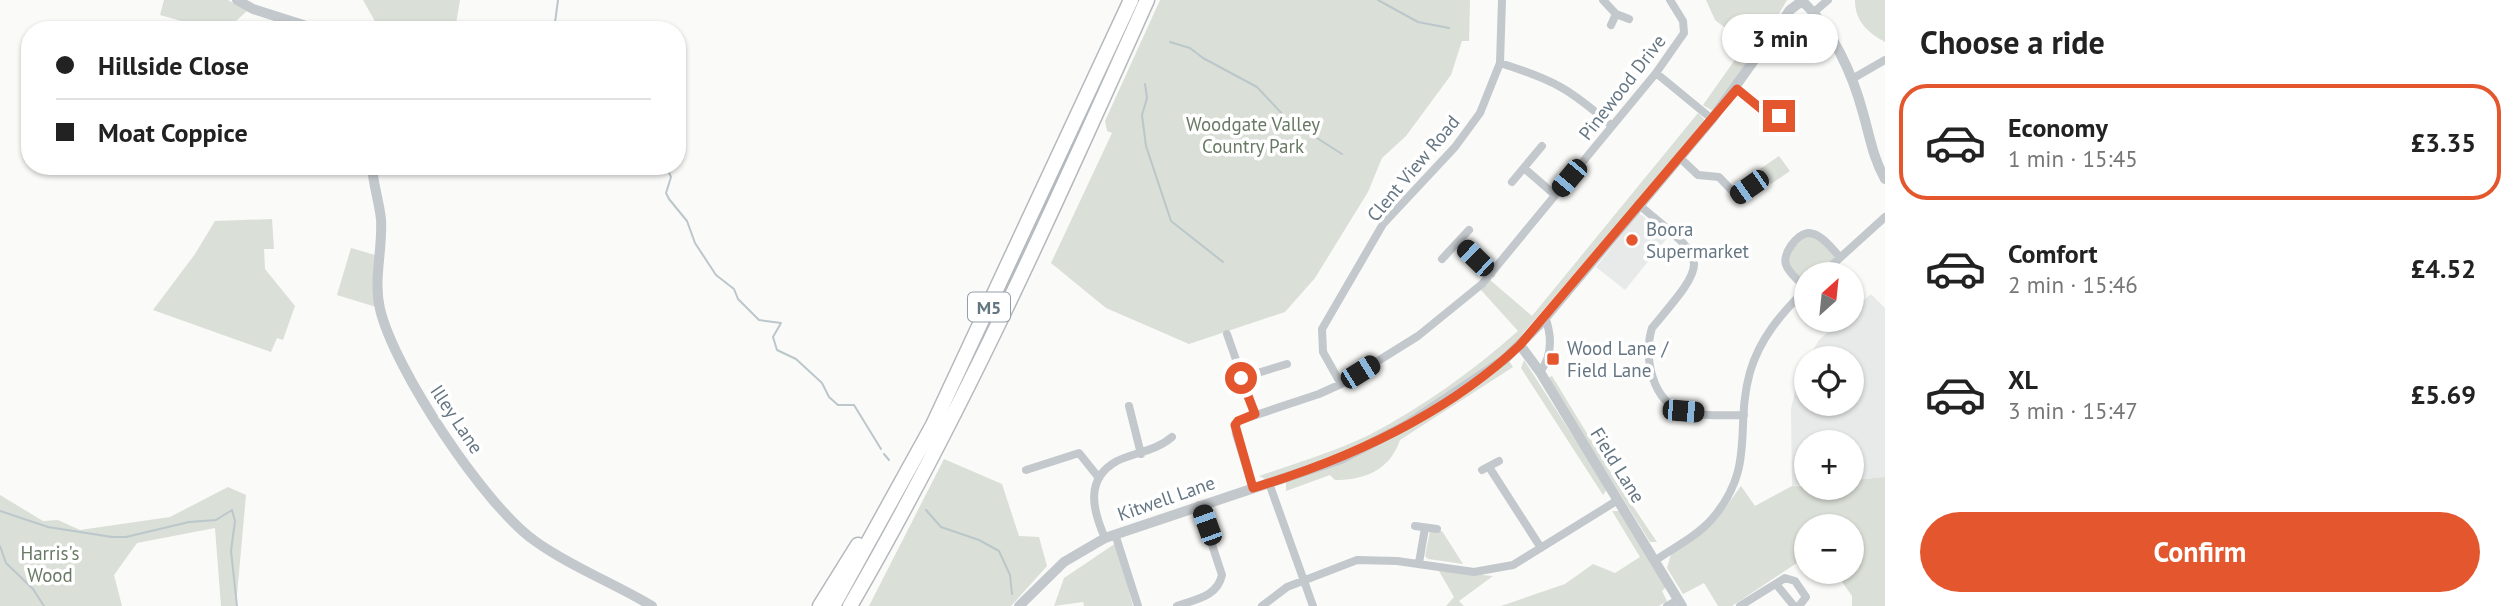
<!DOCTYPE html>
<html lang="en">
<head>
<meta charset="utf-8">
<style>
	:root { --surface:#fff; --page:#f6f6f6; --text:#222; --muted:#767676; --line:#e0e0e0; --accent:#e4572e }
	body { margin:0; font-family:"PT Sans",sans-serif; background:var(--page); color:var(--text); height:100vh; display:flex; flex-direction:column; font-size:26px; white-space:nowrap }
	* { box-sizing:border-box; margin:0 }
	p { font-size:23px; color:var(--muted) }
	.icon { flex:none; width:38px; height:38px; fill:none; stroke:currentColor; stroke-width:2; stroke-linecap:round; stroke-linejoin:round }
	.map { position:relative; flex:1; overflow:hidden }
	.sheet { display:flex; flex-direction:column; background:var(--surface); width:630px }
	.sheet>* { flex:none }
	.guide { position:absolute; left:21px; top:21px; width:665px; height:154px; border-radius:28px; box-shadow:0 2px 5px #0004; display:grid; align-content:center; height:154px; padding:0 35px; background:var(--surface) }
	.needle { width:46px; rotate:27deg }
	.fabs { position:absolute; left:1794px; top:262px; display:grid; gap:14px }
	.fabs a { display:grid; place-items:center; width:70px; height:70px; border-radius:50%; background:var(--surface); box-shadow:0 2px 5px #0004; font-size:35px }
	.end { position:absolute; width:32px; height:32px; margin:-16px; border:9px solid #e4572e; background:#fff; box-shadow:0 0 0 4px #fff }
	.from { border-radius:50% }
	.bubble { position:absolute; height:49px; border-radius:24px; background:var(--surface); box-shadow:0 2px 5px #0004; font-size:23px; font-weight:800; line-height:49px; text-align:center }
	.car { position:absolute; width:21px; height:42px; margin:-21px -10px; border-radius:9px; box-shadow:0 0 5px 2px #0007; background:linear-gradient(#222 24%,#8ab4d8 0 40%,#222 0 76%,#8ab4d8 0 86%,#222 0) }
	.guide b { display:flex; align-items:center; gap:24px; height:66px; font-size:26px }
	.guide b+b { border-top:2px solid var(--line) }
	.guide i { width:18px; height:18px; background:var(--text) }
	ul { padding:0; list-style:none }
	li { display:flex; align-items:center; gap:21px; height:116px; margin:0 14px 10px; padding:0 21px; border:4px solid transparent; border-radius:28px }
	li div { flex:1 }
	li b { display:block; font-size:26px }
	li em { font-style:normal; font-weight:800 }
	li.active { border-color:var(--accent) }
	li>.icon { width:63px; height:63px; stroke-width:1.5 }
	h2 { padding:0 35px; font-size:32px; line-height:84px }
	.action { display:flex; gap:14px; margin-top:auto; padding:14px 35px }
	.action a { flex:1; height:80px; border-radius:42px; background:var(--accent); color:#fff; font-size:28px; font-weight:800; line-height:80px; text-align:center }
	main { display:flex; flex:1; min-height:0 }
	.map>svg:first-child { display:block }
</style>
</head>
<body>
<main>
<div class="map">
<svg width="1885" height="606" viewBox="0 0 1885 606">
	<rect width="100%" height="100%" fill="#fafaf8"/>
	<!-- built -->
	<path fill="#e8e9e9" d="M 1639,213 L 1668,237 L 1625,290 L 1596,267 Z
		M 1871,294 L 1885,308 L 1885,477 L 1852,480 L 1852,443 L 1806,443 L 1806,485 L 1792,486 L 1791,409 L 1799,373 L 1806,362 L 1806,404 L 1852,404 L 1852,359 L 1808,359 L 1819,340 L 1841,320 L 1852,320 L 1852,311 Z"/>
	<!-- green -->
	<path fill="#dadfd7" d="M 164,0 L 228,0 L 247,11 L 226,30 L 213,30 L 160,15 Z
		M 363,0 L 460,0 L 455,30 L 385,30 L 377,25 Z
		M 1160,0 L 1470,0 L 1469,41 L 1462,41 L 1451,75 L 1406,136 L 1382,158 L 1368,192 L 1315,278 L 1285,312 L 1189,344 L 1106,308 L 1051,263 L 1112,133 L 1107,131 L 1105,121 Z
		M 1706,0 L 1787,0 L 1758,50 L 1715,109 L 1711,110 L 1703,105 L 1746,44 L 1715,20 Z
		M 1855,0 L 1885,0 L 1885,42 C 1867,32 1855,21 1855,0 Z
		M 1698,113 L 1704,119 L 1703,125 L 1506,353 C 1457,391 1401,429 1344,454 C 1319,464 1292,471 1267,480 L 1259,476 C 1296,463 1334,452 1369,435 C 1423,407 1473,371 1518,331 L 1481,290 L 1490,280 L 1532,316 Z
		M 1779,156 L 1790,171 L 1771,184 L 1760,169 Z
		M 272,219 L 274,249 L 264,249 L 265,269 L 295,306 L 283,340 L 277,338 L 271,352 L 153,310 L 195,254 L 215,221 Z
		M 1808,235 L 1819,239 L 1836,257 L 1817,275 L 1806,275 L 1806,285 L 1788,266 L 1789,251 Z
		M 351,248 L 375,255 L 376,307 L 337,295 Z
		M 1524,360 L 1607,489 L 1603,495 L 1521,368 Z
		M 1509,361 L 1513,367 L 1400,440 C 1390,470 1365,480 1335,480 L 1330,475 L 1286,491 L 1286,482 L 1342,461 Z
		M 1552,376 L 1616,481 L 1657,542 L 1650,542 L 1548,378 Z
		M 944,459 L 1002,484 L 1019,536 L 1039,537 L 1047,566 L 1011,606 L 869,606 Z
		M 1885,477 L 1885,606 L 1852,606 L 1852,596 L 1835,572 L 1852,572 L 1852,527 L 1806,527 L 1806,557 L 1732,606 L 1718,606 L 1704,583 L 1683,594 L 1667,568 L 1671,554 L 1714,523 L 1741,486 L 1755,506 L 1792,486 L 1852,488 L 1852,480 Z
		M 228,487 L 246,495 L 236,606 L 221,606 L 215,528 L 137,543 L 114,575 L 122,606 L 0,606 L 0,495 L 43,521 L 58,520 L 80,530 L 170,517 Z
		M 1612,511 L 1621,511 L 1667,586 L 1662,591 L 1667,601 L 1659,606 L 1501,606 L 1565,584 L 1593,564 L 1615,573 L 1640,557 Z
		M 1430,531 L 1442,531 L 1463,564 L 1428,559 L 1425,556 Z
		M 1116,543 L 1133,606 L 1084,606 L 1083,602 L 1054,606 L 1064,578 Z
		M 1439,571 L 1493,576 L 1459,601 L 1464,606 L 1446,606 L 1454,597 Z"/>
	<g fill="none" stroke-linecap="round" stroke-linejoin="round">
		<!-- stream -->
		<path stroke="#bbc7cb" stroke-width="2" d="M 1378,0 L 1418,22 L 1449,28
			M 554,30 L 558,0
			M 1170,42 L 1190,48 L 1203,58 L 1257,87 L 1287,119 L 1342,154
			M 1145,84 L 1147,98 L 1142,115 L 1146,146 L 1171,221 L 1223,262
			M 666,166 L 671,177 L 666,193 L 669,199 L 687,221 L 695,243 L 716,275 L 734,289 L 738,299 L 759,320 L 781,323 L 773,337 L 777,350 L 796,359 L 822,383 L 829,397 L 838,405 L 854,405 L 881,449
			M 884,454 L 889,460
			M 926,510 L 941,527 L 979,540 L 999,551 L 1010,575 L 1012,594
			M 0,511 L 48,527 L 112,537 L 126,537 L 189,522 L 216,520 L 232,510 L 235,521 L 231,551 L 237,606
			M 0,546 L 6,563 L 33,589 L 44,606"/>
		<!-- motorway casing -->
		<g stroke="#b4b9bd" stroke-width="17">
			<path id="motorway" d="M 820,606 L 858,545
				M 833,606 L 933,425 L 1131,0
				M 850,606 C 963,411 1055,206 1147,0"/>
		</g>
		<!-- minor -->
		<path stroke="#c3c8cc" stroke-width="8" d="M 1603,0 L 1616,14 L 1629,19
			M 1814,12 L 1828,0
			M 1611,25 L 1616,14
			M 1500,63 C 1554,80 1570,89 1612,126
			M 1656,73 L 1712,119
			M 1852,79 L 1885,60
			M 1736,89 L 1776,121
			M 1680,158 L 1698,175 L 1719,177 L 1737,196 L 1761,179
			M 1524,168 L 1555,195
			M 1512,182 L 1542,146
			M 1638,204 C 1707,263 1713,255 1652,328 C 1643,356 1652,403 1684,411 C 1703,417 1725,415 1744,415
			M 1459,242 L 1491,274
			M 1442,259 L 1469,230
			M 1821,275 L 1885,217
			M 1806,288 C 1800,282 1791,275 1787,267 C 1780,256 1797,233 1809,233 C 1822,234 1832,249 1840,257
			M 1227,334 L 1255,414
			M 1540,372 C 1553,355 1552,336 1545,317
			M 1241,378 L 1287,364
			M 1341,384 L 1323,352 L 1322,329 L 1383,224 L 1455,147 L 1480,113 L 1500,63 L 1502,0
			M 1129,406 L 1141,454
			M 1489,467 L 1541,548
			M 1026,470 L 1079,453 L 1099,478
			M 1482,470 L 1499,461
			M 1269,483 L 1313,606
			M 1253,488 L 1236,434 L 1235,425 L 1238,421 L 1319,394 L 1341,384 L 1418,336 L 1482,284 L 1656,73 L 1684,33 L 1683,21 L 1670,0
			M 1415,526 L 1437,529
			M 1115,534 L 1138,606
			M 1105,538 C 1093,511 1084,479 1117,461 C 1136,452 1156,451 1172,437
			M 1656,560 C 1675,547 1697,536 1712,519 C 1757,466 1734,429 1750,372 C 1760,338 1781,314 1806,289
			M 1419,563 L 1425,528
			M 1776,584 L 1794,606
			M 1177,606 C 1196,599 1217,597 1222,575 L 1199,505
			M 1262,606 L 1287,587 L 1357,560 L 1397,561 L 1474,572 L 1513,565 L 1618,500
			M 1667,606 L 1678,600
			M 1740,606 L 1785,578 L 1795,581 L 1806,597 L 1799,606"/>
		<!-- tertiary -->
		<path stroke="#c3c8cc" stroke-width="10" d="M 237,0 L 253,9 L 319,30
			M 1802,1 C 1832,28 1853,75 1863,113 C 1870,137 1873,158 1885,179
			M 372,166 C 373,184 379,201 381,219 C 383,249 373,279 380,309 C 394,369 485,506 535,541 C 571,567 614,583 652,606
			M 1520,345 L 1540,372 L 1682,606
			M 1019,606 L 1064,562 L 1105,538 L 1341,459 L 1405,426 L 1504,360 L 1539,325 L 1712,119 L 1790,10 L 1802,1"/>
		<!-- motorway -->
		<use href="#motorway" stroke="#fff" stroke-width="14"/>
	</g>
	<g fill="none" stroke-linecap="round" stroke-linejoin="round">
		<!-- route -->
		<path stroke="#e4572e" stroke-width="9" d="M 1241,378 L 1255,414 L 1238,421 L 1235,425 L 1253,488 C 1349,459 1446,415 1520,345 L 1737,89 L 1776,121 L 1779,116"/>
	</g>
	<!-- markers -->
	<g fill="#e4572e" stroke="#fff" stroke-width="2.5">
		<circle cx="1632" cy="240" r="7"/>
		<rect x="1546" y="352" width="14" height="14" rx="3.5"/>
	</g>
	<g text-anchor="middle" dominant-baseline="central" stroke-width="7" stroke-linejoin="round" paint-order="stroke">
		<!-- shield labels -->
		<rect fill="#fff" stroke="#939fa8" stroke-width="2" x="968" y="292.5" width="42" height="29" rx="5"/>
		<g font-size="18" font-weight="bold" fill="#657683">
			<text x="989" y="307">M5</text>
		</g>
		<!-- street labels -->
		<g font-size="19" fill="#657683" stroke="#fff">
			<text transform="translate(1622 87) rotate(-52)">Pinewood Drive</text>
			<text transform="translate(1413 168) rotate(-50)">Clent View Road</text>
			<text transform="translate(457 419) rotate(56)">Illey Lane</text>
			<text transform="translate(1618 465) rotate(58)">Field Lane</text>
			<text transform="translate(1166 498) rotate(-19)">Kitwell Lane</text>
		</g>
		<!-- park labels -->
		<g font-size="19" fill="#687a64" stroke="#fff">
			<text x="1253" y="124">Woodgate Valley<tspan x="1253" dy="22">Country Park</tspan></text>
			<text x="50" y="553">Harris's<tspan x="50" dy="22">Wood</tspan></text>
		</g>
		<!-- poi labels -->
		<g font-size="19" fill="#657683" stroke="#fff" text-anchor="start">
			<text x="1646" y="229">Boora<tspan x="1646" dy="22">Supermarket</tspan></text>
			<text x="1567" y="348">Wood Lane /<tspan x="1567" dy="22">Field Lane</tspan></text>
		</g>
	</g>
</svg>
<div class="fabs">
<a><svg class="needle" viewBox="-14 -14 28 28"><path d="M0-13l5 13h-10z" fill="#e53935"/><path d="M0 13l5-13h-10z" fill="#767676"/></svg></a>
<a><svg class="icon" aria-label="locate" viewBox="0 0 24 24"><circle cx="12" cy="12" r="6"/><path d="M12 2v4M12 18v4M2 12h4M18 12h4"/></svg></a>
<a>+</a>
<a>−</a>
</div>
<i class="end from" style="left:1241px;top:378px"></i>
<i class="end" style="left:1779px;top:116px"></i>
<div class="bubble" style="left:1722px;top:14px;width:116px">3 min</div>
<i class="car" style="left:1569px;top:178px;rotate:220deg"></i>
<i class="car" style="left:1749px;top:187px;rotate:235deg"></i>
<i class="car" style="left:1475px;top:258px;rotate:314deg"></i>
<i class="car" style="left:1360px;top:372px;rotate:58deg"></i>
<i class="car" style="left:1683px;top:411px;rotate:95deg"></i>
<i class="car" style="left:1207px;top:525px;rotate:340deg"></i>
<div class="guide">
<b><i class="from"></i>Hillside Close</b>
<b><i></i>Moat Coppice</b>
</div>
</div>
<section class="sheet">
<h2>Choose a ride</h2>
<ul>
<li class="active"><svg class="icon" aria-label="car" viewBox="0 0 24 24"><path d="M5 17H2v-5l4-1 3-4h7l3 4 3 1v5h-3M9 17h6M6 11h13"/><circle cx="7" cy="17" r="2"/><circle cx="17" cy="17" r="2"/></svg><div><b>Economy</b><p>1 min · 15:45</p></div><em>£3.35</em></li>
<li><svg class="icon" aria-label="car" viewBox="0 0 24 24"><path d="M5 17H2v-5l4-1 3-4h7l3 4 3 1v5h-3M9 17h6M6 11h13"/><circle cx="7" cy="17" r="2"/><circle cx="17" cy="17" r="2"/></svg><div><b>Comfort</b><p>2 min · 15:46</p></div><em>£4.52</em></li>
<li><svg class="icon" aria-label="car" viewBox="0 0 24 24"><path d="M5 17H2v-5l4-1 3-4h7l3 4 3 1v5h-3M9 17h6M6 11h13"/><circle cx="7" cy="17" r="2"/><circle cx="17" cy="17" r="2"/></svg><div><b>XL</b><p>3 min · 15:47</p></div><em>£5.69</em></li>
</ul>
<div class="action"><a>Confirm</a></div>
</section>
</main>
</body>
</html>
